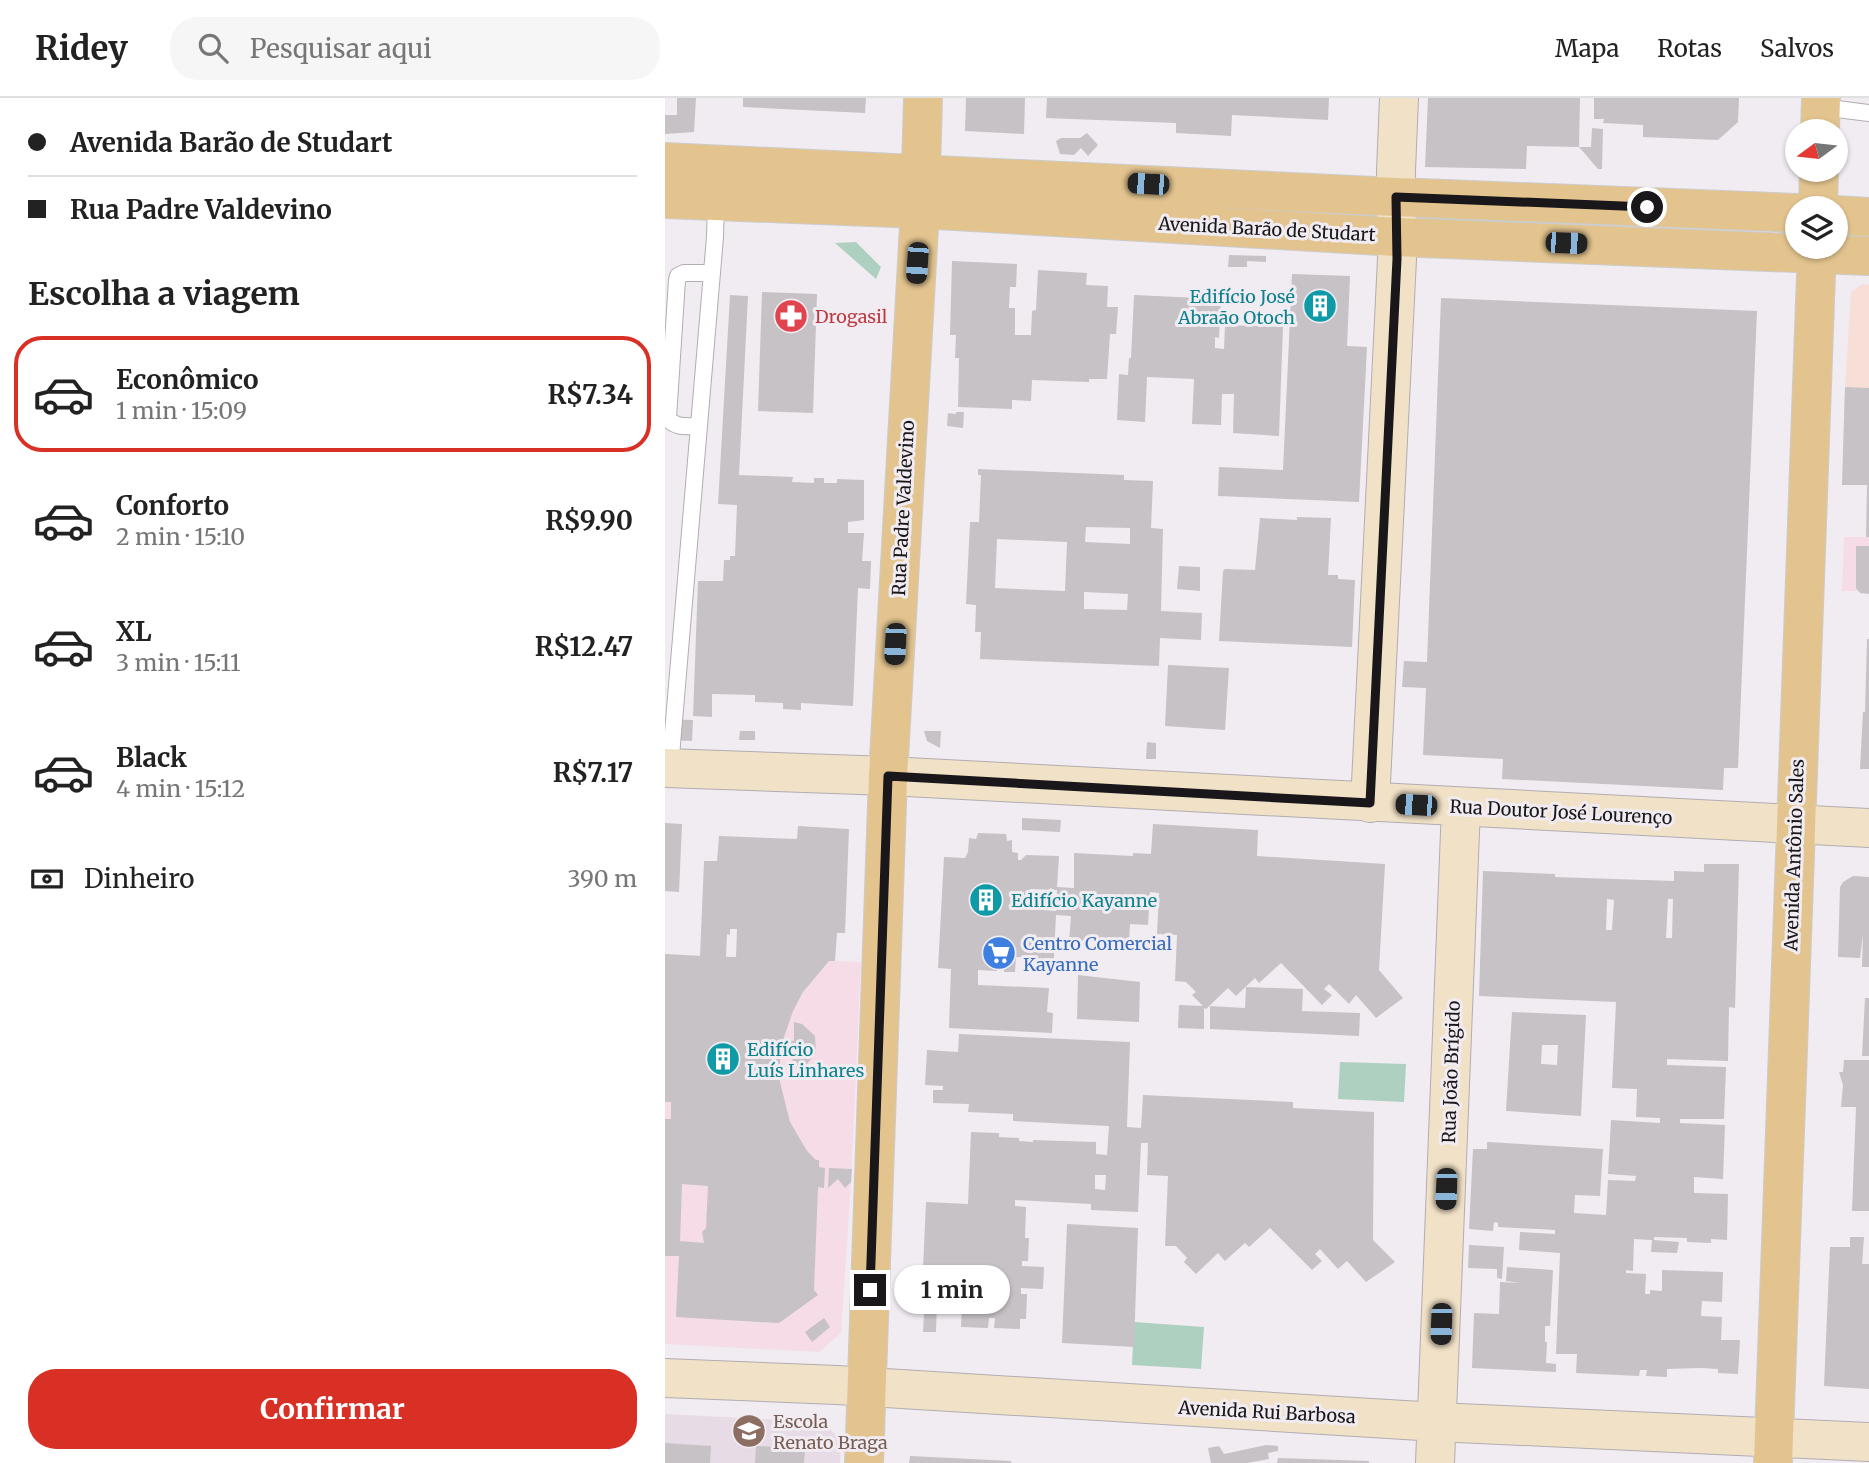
<!DOCTYPE html>
<html lang="pt">
<head>
<meta charset="utf-8">
<style>
	:root { --surface:#fff; --page:#f6f6f6; --text:#222; --muted:#767676; --line:#e0e0e0; --accent:#d93025 }
	body { margin:0; font-family:Merriweather,serif; background:var(--page); color:var(--text); height:100vh; display:flex; flex-direction:column; font-size:26px; white-space:nowrap }
	* { box-sizing:border-box; margin:0 }
	p { font-size:23px; color:var(--muted) }
	.icon { flex:none; width:38px; height:38px; fill:none; stroke:currentColor; stroke-width:2; stroke-linecap:round; stroke-linejoin:round }
	.map { position:relative; flex:1; overflow:hidden }
	.side { display:flex; flex-direction:column; background:var(--surface); width:665px }
	.side>* { flex:none }
	.top-card { display:grid; align-content:center; height:154px; padding:0 28px; background:var(--surface) }
	.needle { width:46px; rotate:255deg }
	.controls { position:absolute; left:1120px; top:21px; display:grid; gap:14px }
	.controls a { display:grid; place-items:center; width:63px; height:63px; border-radius:50%; background:var(--surface); box-shadow:0 2px 5px #0004; font-size:35px }
	.end { position:absolute; width:32px; height:32px; margin:-16px; border:9px solid #191719; background:#fff; box-shadow:0 0 0 4px #fff }
	.from { border-radius:50% }
	.bubble { position:absolute; height:49px; border-radius:24px; background:var(--surface); box-shadow:0 2px 5px #0004; font-size:23px; font-weight:700; line-height:49px; text-align:center }
	.car { position:absolute; width:21px; height:42px; margin:-21px -10px; border-radius:9px; box-shadow:0 0 5px 2px #0007; background:linear-gradient(#222 24%,#8ab4d8 0 40%,#222 0 76%,#8ab4d8 0 86%,#222 0) }
	.top-card b { display:flex; align-items:center; gap:24px; height:66px; font-size:26px }
	.top-card b+b { border-top:2px solid var(--line) }
	.top-card i { width:18px; height:18px; background:var(--text) }
	ul { padding:0; list-style:none }
	li { display:flex; align-items:center; gap:21px; height:116px; margin:0 14px 10px; padding:0 14px; border:4px solid transparent; border-radius:28px }
	li div { flex:1 }
	li b { display:block; font-size:26px }
	li em { font-style:normal; font-weight:700 }
	li.on { border-color:var(--accent) }
	li>.icon { width:63px; height:63px; stroke-width:1.5 }
	h2 { padding:0 28px; font-size:32px; line-height:84px }
	.pay { display:flex; align-items:center; gap:18px; height:77px; padding:0 28px; font-size:26px }
	.pay p { margin-inline-start:auto }
	.action { display:flex; gap:14px; margin-top:auto; padding:14px 28px }
	.action a { flex:1; height:80px; border-radius:28px; background:var(--accent); color:#fff; font-size:28px; font-weight:700; line-height:80px; text-align:center }
	header { display:flex; align-items:center; gap:42px; box-sizing:border-box; height:98px; padding:0 35px; background:var(--surface); border-bottom:2px solid var(--line) }
	header strong { font-size:33px }
	nav { display:flex; gap:38px; margin-inline-start:auto; font-size:24px }
	.search { width:490px; height:63px; background:var(--page); display:flex; align-items:center; gap:18px; box-sizing:border-box; padding:0 24px; border-radius:28px; color:var(--muted); font-size:26px }
	main { display:flex; flex:1; min-height:0 }
	.map>svg:first-child { display:block }
</style>
</head>
<body>
<header>
<strong>Ridey</strong>
<div class="search"><svg class="icon" aria-label="search" viewBox="0 0 24 24"><circle cx="10" cy="10" r="6"/><path d="M15 15l6 6"/></svg>Pesquisar aqui</div>
<nav><a>Mapa</a><a>Rotas</a><a>Salvos</a></nav>
</header>
<main>
<section class="side">
<div class="top-card">
<b><i class="from"></i>Avenida Barão de Studart</b>
<b><i></i>Rua Padre Valdevino</b>
</div>
<h2>Escolha a viagem</h2>
<ul>
<li class="on"><svg class="icon" aria-label="car" viewBox="0 0 24 24"><path d="M5 17H2v-5l4-1 3-4h7l3 4 3 1v5h-3M9 17h6M6 11h13"/><circle cx="7" cy="17" r="2"/><circle cx="17" cy="17" r="2"/></svg><div><b>Econômico</b><p>1 min · 15:09</p></div><em>R$7.34</em></li>
<li><svg class="icon" aria-label="car" viewBox="0 0 24 24"><path d="M5 17H2v-5l4-1 3-4h7l3 4 3 1v5h-3M9 17h6M6 11h13"/><circle cx="7" cy="17" r="2"/><circle cx="17" cy="17" r="2"/></svg><div><b>Conforto</b><p>2 min · 15:10</p></div><em>R$9.90</em></li>
<li><svg class="icon" aria-label="car" viewBox="0 0 24 24"><path d="M5 17H2v-5l4-1 3-4h7l3 4 3 1v5h-3M9 17h6M6 11h13"/><circle cx="7" cy="17" r="2"/><circle cx="17" cy="17" r="2"/></svg><div><b>XL</b><p>3 min · 15:11</p></div><em>R$12.47</em></li>
<li><svg class="icon" aria-label="car" viewBox="0 0 24 24"><path d="M5 17H2v-5l4-1 3-4h7l3 4 3 1v5h-3M9 17h6M6 11h13"/><circle cx="7" cy="17" r="2"/><circle cx="17" cy="17" r="2"/></svg><div><b>Black</b><p>4 min · 15:12</p></div><em>R$7.17</em></li>
</ul>
<div class="pay"><svg class="icon" aria-label="cash" viewBox="0 0 24 24"><path d="M3 7h18v10H3z"/><circle cx="12" cy="12" r="2"/></svg>Dinheiro<p>390 m</p></div>
<div class="action"><a>Confirmar</a></div>
</section>
<div class="map">
<svg width="1204" height="1365" viewBox="0 0 1204 1365">
	<rect width="100%" height="100%" fill="#f1ecf1"/>
	<!-- commercial -->
	<path fill="#f5dce6" d="M 1179,439 L 1204,439 L 1204,493 L 1177,493 Z
		M 0,856 L 196,864 L 186,1084 L 176,1235 L 154,1254 L 0,1246 Z"/>
	<!-- built -->
	<path fill="#e7dce6" d="M 0,1316 L 158,1324 L 176,1342 L 175,1365 L 0,1365 Z"/>
	<!-- medical -->
	<path fill="#f7ded6" d="M 1197,186 L 1204,187 L 1204,387 L 1177,387 L 1180,289 L 1186,194 Z"/>
	<!-- green -->
	<path fill="#aed0c0" d="M 191,144 L 216,169 L 211,181 L 170,145 Z
		M 675,964 L 741,966 L 739,1004 L 673,1001 Z
		M 469,1224 L 539,1229 L 536,1271 L 467,1267 Z"/>
	<!-- building -->
	<path fill="#c6c2c6" fill-rule="evenodd" d="M 12,0 L 31,0 L 29,34 L 0,36 L 0,17 L 12,17 Z
		M 78,0 L 201,0 L 200,15 L 78,9 Z
		M 301,0 L 360,0 L 359,36 L 300,33 Z
		M 382,0 L 664,0 L 663,22 L 567,17 L 566,38 L 511,35 L 511,25 L 381,20 Z
		M 763,0 L 915,0 L 914,49 L 926,49 L 927,30 L 938,31 L 937,71 L 933,71 L 914,49 L 862,48 L 861,71 L 760,69 Z
		M 929,0 L 1074,0 L 1073,24 L 1053,42 L 978,39 L 978,27 L 938,25 L 939,21 L 929,21 Z
		M 422,35 L 433,47 L 423,58 L 416,50 L 409,57 L 395,56 L 391,43 L 396,40 L 415,40 Z
		M 564,157 L 601,158 L 601,164 L 582,163 L 582,169 L 563,169 Z
		M 287,163 L 352,166 L 351,189 L 345,189 L 344,210 L 350,210 L 350,237 L 366,237 L 367,213 L 371,212 L 373,172 L 422,175 L 421,187 L 443,188 L 442,209 L 453,209 L 451,236 L 445,236 L 442,281 L 424,281 L 424,284 L 367,282 L 366,303 L 347,302 L 347,311 L 293,309 L 294,260 L 290,260 L 291,237 L 285,237 Z
		M 627,176 L 685,178 L 682,248 L 702,249 L 694,404 L 553,398 L 554,369 L 618,372 Z
		M 97,194 L 152,196 L 148,315 L 93,313 Z
		M 65,197 L 83,198 L 74,377 L 128,379 L 127,384 L 149,385 L 149,380 L 159,380 L 159,385 L 172,385 L 172,381 L 199,382 L 199,422 L 183,424 L 183,435 L 199,435 L 197,463 L 206,463 L 205,491 L 193,490 L 188,608 L 136,605 L 136,612 L 118,611 L 118,605 L 90,604 L 90,597 L 47,596 L 47,619 L 28,618 L 33,483 L 58,483 L 59,462 L 65,462 L 65,458 L 70,458 L 72,407 L 53,406 Z
		M 469,197 L 556,201 L 554,240 L 550,239 L 550,250 L 559,251 L 560,227 L 618,229 L 614,338 L 568,335 L 569,296 L 557,296 L 556,327 L 527,326 L 529,281 L 482,279 L 480,324 L 452,322 L 454,276 L 463,277 L 464,260 L 466,260 Z
		M 776,200 L 1092,213 L 1073,670 L 1059,670 L 1058,692 L 837,681 L 838,661 L 758,657 L 761,590 L 737,589 L 739,563 L 762,564 Z
		M 1180,289 L 1204,290 L 1204,439 L 1201,439 L 1202,387 L 1177,387 Z
		M 291,314 L 299,314 L 298,330 L 282,328 L 283,315 L 291,316 Z
		M 313,371 L 459,377 L 459,382 L 488,383 L 486,430 L 498,431 L 496,513 L 537,515 L 536,542 L 495,540 L 494,568 L 315,561 L 316,534 L 310,534 L 311,507 L 301,506 L 305,424 L 314,424 L 316,377 L 313,377 ZM 421,429 L 465,430 L 465,446 L 420,444 ZM 332,441 L 402,444 L 400,493 L 330,490 ZM 419,494 L 463,496 L 462,512 L 419,511 Z
		M 632,419 L 666,420 L 663,477 L 673,477 L 673,481 L 690,482 L 687,549 L 554,543 L 558,473 L 560,471 L 590,472 L 595,420 L 632,422 Z
		M 1191,448 L 1204,448 L 1204,496 L 1195,495 L 1191,490 Z
		M 514,468 L 535,469 L 535,493 L 512,491 Z
		M 1202,541 L 1204,541 L 1204,671 L 1195,671 L 1198,614 L 1200,614 Z
		M 503,567 L 564,570 L 560,632 L 500,628 Z
		M 0,621 L 28,622 L 27,643 L 0,642 Z
		M 75,633 L 90,633 L 90,642 L 74,642 Z
		M 259,633 L 276,633 L 275,650 L 262,643 Z
		M 482,644 L 491,645 L 491,661 L 481,661 Z
		M 357,720 L 396,722 L 395,734 L 357,732 Z
		M 0,725 L 17,726 L 14,794 L 0,793 Z
		M 488,726 L 593,732 L 592,758 L 720,766 L 714,872 L 738,900 L 711,920 L 691,897 L 684,906 L 664,886 L 659,891 L 667,897 L 657,907 L 616,865 L 594,885 L 590,880 L 571,898 L 563,890 L 541,911 L 539,910 L 539,931 L 513,930 L 514,907 L 538,908 L 527,897 L 531,894 L 521,884 L 510,883 L 512,837 L 492,836 L 494,795 L 485,794 L 483,827 L 465,826 L 464,845 L 404,843 L 406,818 L 391,817 L 388,876 L 369,875 L 370,860 L 351,859 L 350,874 L 339,874 L 340,859 L 332,859 L 332,873 L 313,872 L 313,887 L 384,890 L 382,914 L 388,915 L 387,935 L 284,930 L 286,871 L 273,870 L 279,759 L 300,760 L 303,754 L 304,740 L 311,741 L 313,735 L 341,736 L 342,743 L 347,742 L 347,754 L 353,755 L 353,762 L 356,762 L 361,757 L 394,758 L 392,789 L 409,790 L 409,755 L 468,758 L 468,755 L 486,756 ZM 365,791 L 392,792 L 391,813 L 364,811 Z
		M 133,728 L 184,731 L 180,835 L 172,835 L 170,863 L 164,863 L 138,894 L 128,913 L 118,942 L 129,943 L 129,924 L 137,926 L 150,938 L 151,955 L 141,967 L 127,971 L 128,954 L 115,953 L 115,984 L 125,1024 L 142,1053 L 151,1062 L 154,1062 L 154,1069 L 160,1070 L 159,1090 L 153,1089 L 149,1192 L 153,1197 L 114,1225 L 11,1219 L 14,1158 L 0,1158 L 0,1021 L 6,1021 L 6,1004 L 0,1004 L 0,856 L 35,858 L 39,763 L 52,763 L 54,738 L 132,741 ZM 65,831 L 72,831 L 71,859 L 61,859 L 62,836 L 65,837 ZM 17,1086 L 43,1088 L 41,1130 L 37,1134 L 39,1145 L 15,1143 Z
		M 1039,766 L 1074,766 L 1070,910 L 1064,909 L 1063,963 L 1002,961 L 1002,967 L 1061,969 L 1059,1021 L 1015,1021 L 1015,1025 L 1060,1027 L 1058,1081 L 1029,1079 L 1029,1095 L 1063,1096 L 1062,1142 L 1046,1141 L 1046,1145 L 1022,1144 L 1022,1140 L 989,1139 L 989,1142 L 1014,1144 L 1012,1155 L 986,1154 L 987,1142 L 969,1141 L 968,1173 L 961,1172 L 961,1175 L 981,1176 L 980,1196 L 985,1196 L 985,1192 L 997,1193 L 997,1172 L 1058,1174 L 1057,1204 L 1037,1203 L 1036,1218 L 1057,1219 L 1056,1242 L 1075,1242 L 1073,1276 L 1053,1275 L 1053,1271 L 1035,1270 L 1002,1271 L 1002,1279 L 981,1278 L 982,1272 L 975,1272 L 974,1278 L 911,1275 L 912,1256 L 891,1256 L 895,1155 L 854,1152 L 855,1134 L 890,1136 L 890,1132 L 833,1129 L 833,1125 L 829,1124 L 828,1133 L 804,1131 L 808,1051 L 822,1051 L 822,1044 L 938,1051 L 935,1098 L 910,1097 L 909,1115 L 941,1117 L 943,1082 L 970,1083 L 971,1078 L 943,1076 L 946,1022 L 995,1025 L 995,1020 L 971,1019 L 972,991 L 947,990 L 951,904 L 814,898 L 818,773 L 890,776 L 890,779 L 1009,783 L 1009,773 L 1039,774 ZM 942,801 L 949,802 L 947,832 L 941,832 ZM 1003,801 L 1008,801 L 1007,840 L 1001,840 Z
		M 1188,778 L 1204,779 L 1204,869 L 1197,869 L 1198,836 L 1195,860 L 1173,859 L 1175,789 L 1178,784 Z
		M 413,877 L 475,884 L 474,924 L 412,921 Z
		M 581,889 L 638,891 L 637,913 L 695,915 L 694,938 L 545,931 L 545,908 L 580,910 Z
		M 1200,900 L 1204,900 L 1204,958 L 1197,958 Z
		M 847,914 L 921,917 L 916,1018 L 841,1013 ZM 877,947 L 893,947 L 892,967 L 876,966 Z
		M 294,936 L 465,944 L 462,1029 L 476,1030 L 478,997 L 628,1004 L 628,1010 L 709,1014 L 708,1142 L 730,1164 L 701,1184 L 682,1163 L 673,1171 L 655,1151 L 650,1156 L 657,1163 L 647,1172 L 605,1130 L 584,1149 L 580,1145 L 560,1163 L 553,1155 L 531,1176 L 519,1164 L 522,1160 L 511,1148 L 500,1148 L 503,1078 L 482,1077 L 483,1045 L 476,1045 L 473,1114 L 426,1112 L 426,1106 L 350,1102 L 350,1108 L 361,1109 L 360,1140 L 364,1140 L 363,1163 L 357,1163 L 357,1168 L 379,1169 L 378,1191 L 356,1190 L 356,1196 L 362,1196 L 361,1221 L 355,1221 L 355,1231 L 329,1230 L 330,1220 L 324,1220 L 323,1230 L 296,1229 L 297,1203 L 272,1202 L 271,1234 L 258,1234 L 259,1216 L 256,1216 L 261,1104 L 303,1106 L 306,1034 L 334,1035 L 334,1039 L 354,1040 L 354,1043 L 368,1044 L 368,1042 L 431,1044 L 431,1056 L 442,1057 L 444,1028 L 348,1023 L 348,1016 L 303,1014 L 304,1006 L 268,1005 L 268,992 L 278,992 L 278,988 L 260,987 L 262,952 L 293,954 ZM 430,1077 L 441,1077 L 440,1092 L 430,1091 Z
		M 1179,962 L 1204,962 L 1204,1113 L 1187,1113 L 1191,1009 L 1176,1009 L 1178,987 L 1174,974 L 1178,974 Z
		M 164,1070 L 187,1071 L 186,1084 L 180,1090 L 173,1081 L 163,1090 Z
		M 402,1126 L 473,1130 L 469,1249 L 397,1245 Z
		M 1185,1139 L 1199,1139 L 1197,1166 L 1204,1166 L 1204,1291 L 1159,1288 L 1165,1149 L 1185,1149 Z
		M 804,1147 L 839,1149 L 837,1181 L 832,1180 L 832,1171 L 803,1170 Z
		M 842,1169 L 888,1172 L 885,1228 L 880,1228 L 880,1244 L 882,1244 L 881,1265 L 891,1266 L 891,1274 L 807,1270 L 809,1215 L 834,1216 L 835,1184 L 855,1185 L 841,1183 Z
		M 159,1220 L 165,1229 L 147,1244 L 140,1234 Z
		M 0,1345 L 46,1348 L 45,1365 L 0,1365 Z
		M 601,1347 L 613,1348 L 613,1353 L 603,1355 L 604,1361 L 582,1365 L 546,1365 L 543,1350 L 554,1348 L 559,1356 Z
		M 91,1348 L 140,1350 L 139,1365 L 90,1365 Z
		M 245,1358 L 346,1363 L 346,1365 L 244,1365 Z
		M 613,1360 L 704,1363 L 704,1365 L 612,1365 Z"/>
	<g fill="none" stroke-linecap="round" stroke-linejoin="round">
		<!-- lane casing -->
		<g stroke="#b1adb1" stroke-width="18">
			<path id="lane" d="M 1156,9 L 1204,15
				M 34,328 C 22,328 9,330 3,320 L 12,182 L 13,178 L 19,175 L 46,175
				M 5,670 L 50,139 L 51,104"/>
		</g>
		<!-- secondary casing -->
		<g stroke="#b1adb1" stroke-width="40">
			<path id="secondary" d="M 0,670 L 223,678 L 1204,730
				M 705,705 L 732,161 L 731,73 L 734,0
				M 0,1280 L 172,1287 L 772,1324 L 1204,1344
				M 770,1365 L 796,709"/>
		</g>
		<!-- primary casing -->
		<g stroke="#ccc" stroke-width="40">
			<path id="primary" d="M 1155,33 L 1156,0
				M 0,64 L 731,99 L 1132,115
				M 0,101 L 255,111 L 732,139 L 1204,158
				M 1153,110 L 1154,72
				M 1171,117 L 1204,119
				M 199,1365 L 223,678 L 255,111 L 258,0
				M 1108,1365 L 1152,149"/>
		</g>
		<!-- lane -->
		<use href="#lane" stroke="#fff" stroke-width="16"/>
		<!-- secondary -->
		<use href="#secondary" stroke="#f1e1c7" stroke-width="38"/>
		<!-- primary -->
		<use href="#primary" stroke="#e3c48f" stroke-width="38"/>
	</g>
	<g fill="none" stroke-linecap="round" stroke-linejoin="round">
		<!-- route -->
		<path stroke="#191719" stroke-width="9" d="M 205,1192 L 223,678 L 705,705 L 732,161 L 731,99 L 982,109"/>
	</g>
	<!-- icons -->
	<defs>
		<g id="building-disc" transform="scale(1.75)"><circle r="9.5" fill="#0f9aa8" stroke="#f1ecf1"/><path d="M-4-6H4V6H1V3H-1V6H-4ZM-2.5-4.3h1.7v1.8h-1.7ZM.8-4.3h1.7v1.8H.8ZM-2.5-1h1.7V.8h-1.7ZM.8-1h1.7V.8H.8Z" fill="#fff"/></g>
		<g id="pharmacy-disc" transform="scale(1.75)"><circle r="9.5" fill="#e0444e" stroke="#f1ecf1"/><path d="M-2-6h4v4h4v4h-4v4h-4v-4h-4v-4h4Z" fill="#fff"/></g>
		<g id="supermarket-disc" transform="scale(1.75)"><circle r="9.5" fill="#3f7fe0" stroke="#f1ecf1"/><path d="M-6-5.5h2.5l.6 2H6L4.5 2H-2.5L-4.4-4H-6ZM-1.5 3.2a1.3 1.3 0 1 0 .1 0ZM3 3.2a1.3 1.3 0 1 0 .1 0Z" fill="#fff"/></g>
		<g id="school-disc" transform="scale(1.75)"><circle r="9.5" fill="#8d6e63" stroke="#f1ecf1"/><path d="M0-5L7-2L0 1L-7-2ZM-4 1L0 2.5L4 1V4Q0 6-4 4Z" fill="#fff"/></g>
	</defs>
	<g fill-rule="evenodd">
		<use href="#building-disc" x="655" y="208"/>
		<use href="#pharmacy-disc" x="126" y="218"/>
		<use href="#building-disc" x="321" y="802"/>
		<use href="#supermarket-disc" x="334" y="855"/>
		<use href="#building-disc" x="58" y="961"/>
		<use href="#school-disc" x="84" y="1333"/>
	</g>
	<g text-anchor="middle" dominant-baseline="central" stroke-width="6" stroke-linejoin="round" paint-order="stroke">
		<!-- street labels -->
		<g font-size="18" fill="#191719" stroke="#f1ecf1">
			<text transform="translate(602 131) rotate(3)">Avenida Barão de Studart</text>
			<text transform="translate(238 410) rotate(-87)">Rua Padre Valdevino</text>
			<text transform="translate(896 714) rotate(3)">Rua Doutor José Lourenço</text>
			<text transform="translate(1129 757) rotate(-88)">Avenida Antônio Sales</text>
			<text transform="translate(786 974) rotate(-88)">Rua João Brígido</text>
			<text transform="translate(602 1314) rotate(3)">Avenida Rui Barbosa</text>
		</g>
		<!-- culture labels -->
		<g font-size="18" fill="#0d838f" stroke="#f1ecf1" text-anchor="start">
			<text x="630" y="198" text-anchor="end">Edifício José<tspan x="630" dy="21">Abraão Otoch</tspan></text>
			<text x="346" y="802">Edifício Kayanne</text>
			<text x="82" y="951">Edifício<tspan x="82" dy="21">Luís Linhares</tspan></text>
		</g>
		<!-- health labels -->
		<g font-size="18" fill="#be3a42" stroke="#f1ecf1" text-anchor="start">
			<text x="150" y="218">Drogasil</text>
		</g>
		<!-- shop labels -->
		<g font-size="18" fill="#366cbe" stroke="#f1ecf1" text-anchor="start">
			<text x="358" y="845">Centro Comercial<tspan x="358" dy="21">Kayanne</tspan></text>
		</g>
		<!-- education labels -->
		<g font-size="18" fill="#785e54" stroke="#f1ecf1" text-anchor="start">
			<text x="108" y="1323">Escola<tspan x="108" dy="21">Renato Braga</tspan></text>
		</g>
	</g>
</svg>
<div class="controls">
<a><svg class="needle" viewBox="-14 -14 28 28"><path d="M0-13l5 13h-10z" fill="#e53935"/><path d="M0 13l5-13h-10z" fill="#767676"/></svg></a>
<a><svg class="icon" aria-label="layers" viewBox="0 0 24 24"><path d="M12 4l9 5-9 5-9-5zM3 14l9 5 9-5"/></svg></a>
</div>
<i class="end from" style="left:982px;top:109px"></i>
<i class="end" style="left:205px;top:1192px"></i>
<div class="bubble" style="left:229px;top:1167px;width:116px">1 min</div>
<i class="car" style="left:483px;top:86px;rotate:273deg"></i>
<i class="car" style="left:901px;top:145px;rotate:92deg"></i>
<i class="car" style="left:252px;top:165px;rotate:184deg"></i>
<i class="car" style="left:230px;top:546px;rotate:183deg"></i>
<i class="car" style="left:751px;top:707px;rotate:273deg"></i>
<i class="car" style="left:781px;top:1091px;rotate:182deg"></i>
<i class="car" style="left:776px;top:1226px;rotate:182deg"></i>
</div>
</main>
</body>
</html>
